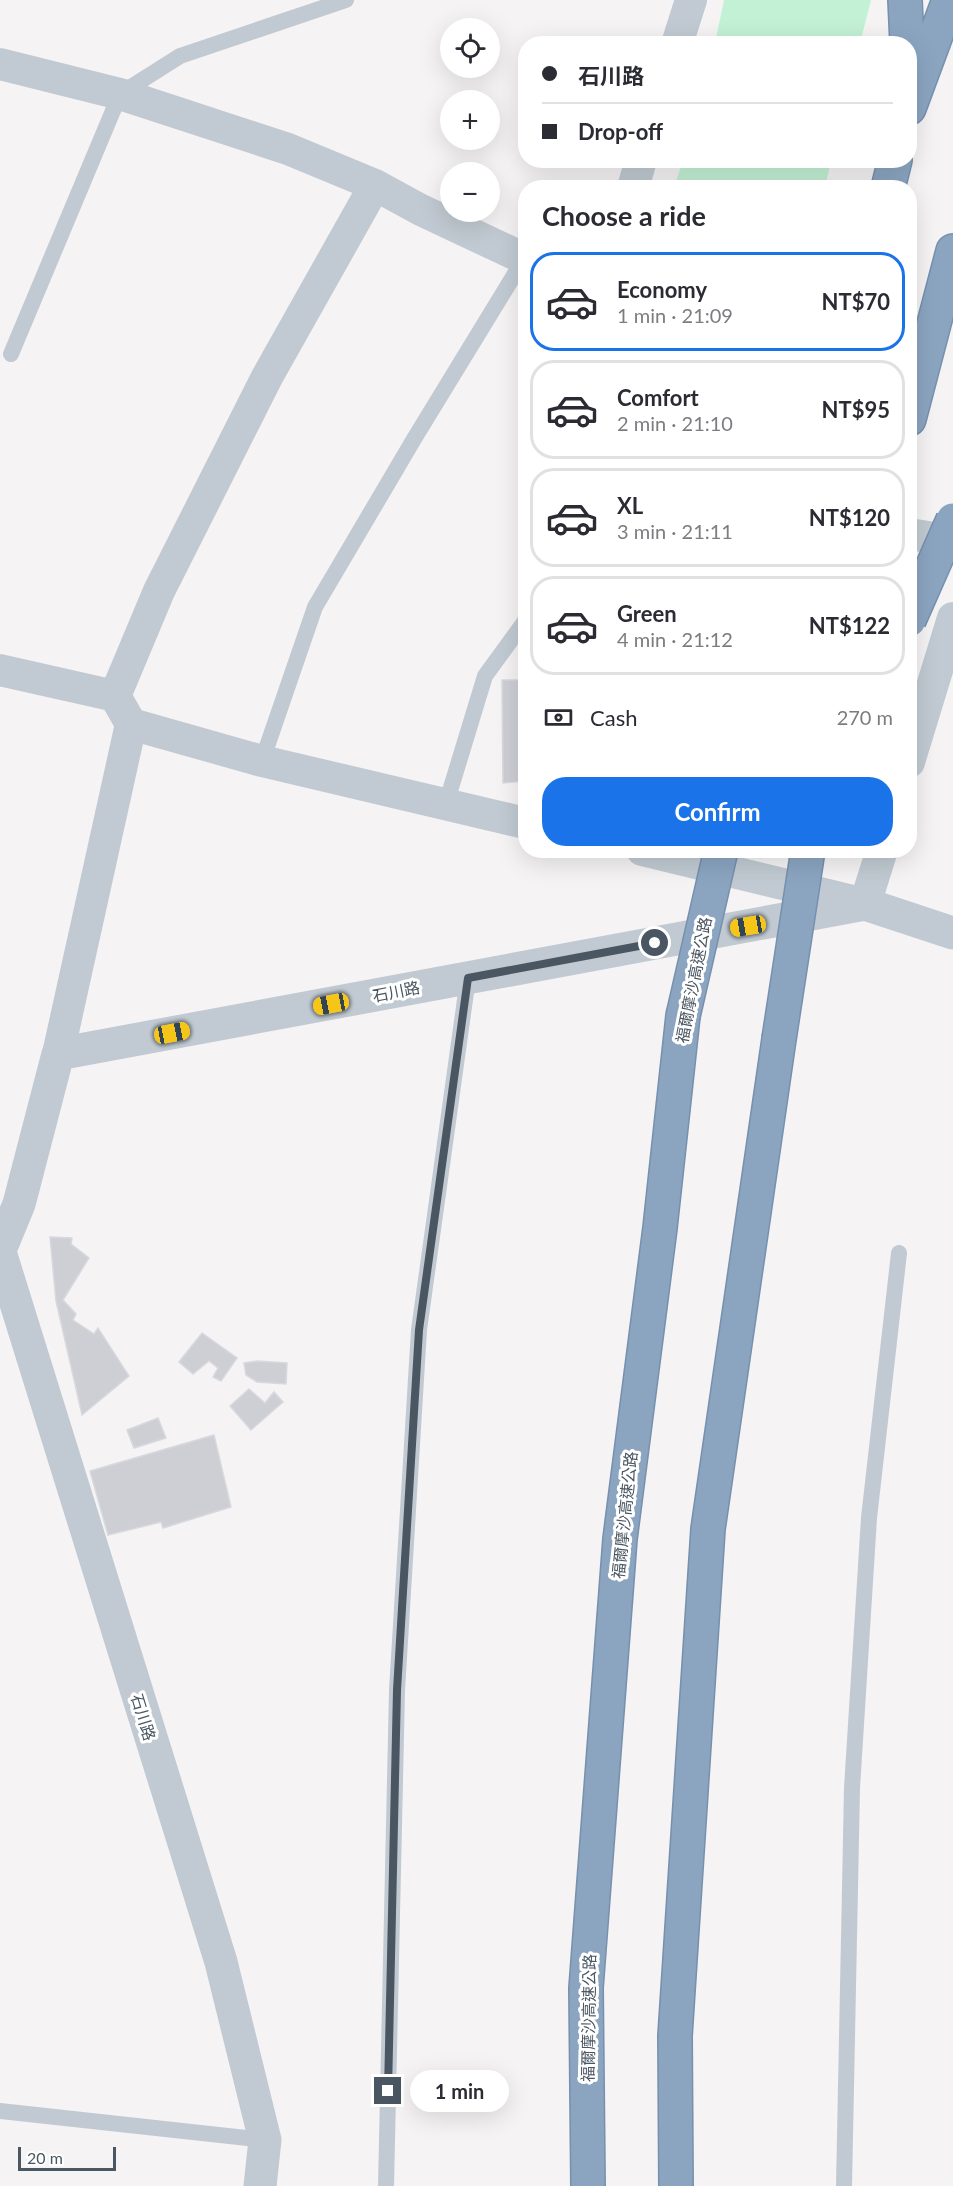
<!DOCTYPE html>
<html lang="en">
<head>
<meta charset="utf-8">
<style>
	:root { --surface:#fff; --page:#f2f2f3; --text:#2b2b33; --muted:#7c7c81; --line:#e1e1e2; --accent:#1a73e8 }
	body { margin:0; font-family:Lato,"Noto Sans TC",sans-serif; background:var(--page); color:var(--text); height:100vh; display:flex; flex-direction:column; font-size:22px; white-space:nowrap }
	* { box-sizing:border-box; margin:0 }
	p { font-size:20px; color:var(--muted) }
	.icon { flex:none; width:33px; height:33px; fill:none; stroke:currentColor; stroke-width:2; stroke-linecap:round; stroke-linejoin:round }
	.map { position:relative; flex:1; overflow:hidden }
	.side { position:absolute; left:518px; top:180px; width:399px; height:678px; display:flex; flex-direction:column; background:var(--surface); border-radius:24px; box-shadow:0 6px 24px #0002 }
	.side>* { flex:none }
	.hud { position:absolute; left:518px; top:36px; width:399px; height:132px; border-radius:24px; box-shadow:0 6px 24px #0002; display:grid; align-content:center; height:132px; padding:0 24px; background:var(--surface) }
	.buttons { position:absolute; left:440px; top:18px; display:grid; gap:12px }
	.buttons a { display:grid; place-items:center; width:60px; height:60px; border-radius:50%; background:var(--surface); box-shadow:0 6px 24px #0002; font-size:30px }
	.scale { position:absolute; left:18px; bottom:15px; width:98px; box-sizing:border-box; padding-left:6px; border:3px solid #4a5661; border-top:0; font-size:16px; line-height:21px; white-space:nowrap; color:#4a5661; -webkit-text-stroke:4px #fff; paint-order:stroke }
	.end { position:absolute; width:27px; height:27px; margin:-14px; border:8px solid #4a5661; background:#fff; box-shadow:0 0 0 3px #fff }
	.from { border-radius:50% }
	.bubble { position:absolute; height:42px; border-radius:21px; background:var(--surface); box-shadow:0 6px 24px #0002; font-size:20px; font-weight:700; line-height:42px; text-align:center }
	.car { position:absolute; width:18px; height:36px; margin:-18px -9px; border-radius:8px; box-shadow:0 0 4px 2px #0007; background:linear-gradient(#f5c518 24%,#345 0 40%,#f5c518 0 76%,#345 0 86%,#f5c518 0) }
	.hud b { display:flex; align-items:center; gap:21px; height:57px; font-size:22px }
	.hud b+b { border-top:2px solid var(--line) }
	.hud i { width:15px; height:15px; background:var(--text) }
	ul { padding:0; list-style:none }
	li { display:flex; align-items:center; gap:18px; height:99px; margin:0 12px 9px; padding:0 12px; border:3px solid var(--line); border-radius:24px }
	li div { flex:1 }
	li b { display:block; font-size:22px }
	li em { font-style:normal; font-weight:700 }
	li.selected { border-color:var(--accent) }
	li>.icon { width:54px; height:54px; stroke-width:1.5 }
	h2 { padding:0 24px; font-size:27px; line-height:72px }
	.pay { display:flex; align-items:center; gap:15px; height:66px; padding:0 24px; font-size:22px }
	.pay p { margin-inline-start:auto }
	.button { display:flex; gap:12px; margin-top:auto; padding:12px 24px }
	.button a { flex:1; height:69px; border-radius:24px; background:var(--accent); color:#fff; font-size:24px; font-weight:700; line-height:69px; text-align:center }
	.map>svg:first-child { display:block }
</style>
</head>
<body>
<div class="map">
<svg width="953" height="2186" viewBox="0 0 953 2186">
	<rect width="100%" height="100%" fill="#f5f3f3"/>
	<!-- green -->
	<path fill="#c3f1d5" d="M 724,0 L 871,0 L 860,43 L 715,43 Z
		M 683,161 L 683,160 L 831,161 L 825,187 L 674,187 Z"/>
	<!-- building -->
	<path fill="#cdcfd5" stroke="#d7d9de" stroke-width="1.5" d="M 502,680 L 525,680 L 525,781 L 503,783 Z
		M 50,1237 L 72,1238 L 71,1244 L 89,1258 L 63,1300 L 76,1314 L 73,1320 L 94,1334 L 98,1328 L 129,1376 L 82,1415 L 56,1301 Z
		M 202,1333 L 237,1358 L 221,1381 L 213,1377 L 218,1368 L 209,1361 L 193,1374 L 179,1362 Z
		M 257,1361 L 287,1363 L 286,1384 L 257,1382 L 246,1375 L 244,1363 Z
		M 249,1389 L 265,1403 L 274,1392 L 283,1402 L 251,1430 L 230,1406 Z
		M 158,1418 L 166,1438 L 134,1448 L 127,1430 Z
		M 214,1435 L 231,1507 L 163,1528 L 161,1522 L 108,1535 L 90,1471 Z"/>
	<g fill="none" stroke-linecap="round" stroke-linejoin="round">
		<!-- motorway casing -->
		<g stroke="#7690ad" stroke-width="36">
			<path id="motorway" d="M 905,0 L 907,44
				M 909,108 L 949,0
				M 888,188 L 895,160
				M 909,419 L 953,251
				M 588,2186 L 586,1988 L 620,1539 L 660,1228 L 683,1016
				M 676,2186 L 675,2036 L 708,1529 L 779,1039"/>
		</g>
		<!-- service -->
		<path stroke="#c1cad2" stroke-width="16" d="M 11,354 L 120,94 L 180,56 L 346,0
			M 262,761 L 315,607 L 414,439 L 524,259
			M 446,804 L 485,676 L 525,621
			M 0,2111 L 265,2140
			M 386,2186 L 397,1690 L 419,1330 L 468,978
			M 844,2186 L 852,1788 L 869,1518 L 899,1253"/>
		<!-- minor -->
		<path stroke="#c1cad2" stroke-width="32" d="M 677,44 L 691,0
			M 0,64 L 120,94 L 288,149 L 375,185 L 421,210 L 525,259
			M 633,188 L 641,160
			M 909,534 L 953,541
			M 0,670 L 115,696 L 131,724 L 262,761 L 525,823
			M 115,696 L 159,591 L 267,377 L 375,185
			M 909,762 L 953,618
			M 642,850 L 865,904 L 882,850
			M 58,1054 L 131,724"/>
		<!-- tertiary -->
		<path stroke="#c1cad2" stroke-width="33" d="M 0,1250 L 19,1204 L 58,1054 L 865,904 L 953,933
			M 0,1252 L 221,1962 L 265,2140 L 260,2186"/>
		<!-- motorway -->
		<use href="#motorway" stroke="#8ba5c1" stroke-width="33"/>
		<!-- motorway-bridge casing -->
		<g stroke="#7690ad" stroke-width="36" stroke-linecap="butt">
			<path id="motorway-bridge" d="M 909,620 L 953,520
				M 683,1016 L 721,850
				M 779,1039 L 808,850"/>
		</g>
		<!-- motorway-bridge -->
		<use href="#motorway-bridge" stroke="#8ba5c1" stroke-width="33"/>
	</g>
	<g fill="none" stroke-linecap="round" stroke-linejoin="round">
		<!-- route -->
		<path stroke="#4a5661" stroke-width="8" d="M 388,2091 L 397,1690 L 419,1330 L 468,978 L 655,943"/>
	</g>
	<g text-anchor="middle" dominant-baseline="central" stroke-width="6" stroke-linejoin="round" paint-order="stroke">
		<!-- street labels -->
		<g font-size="16" fill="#4a5661" stroke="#fff">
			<text transform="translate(693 980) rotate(-79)">福爾摩沙高速公路</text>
			<text transform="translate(396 991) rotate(-11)">石川路</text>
			<text transform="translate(624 1515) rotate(-84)">福爾摩沙高速公路</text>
			<text transform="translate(144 1717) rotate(73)">石川路</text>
			<text transform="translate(588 2018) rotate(-89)">福爾摩沙高速公路</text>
		</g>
	</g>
</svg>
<div class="buttons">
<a><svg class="icon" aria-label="locate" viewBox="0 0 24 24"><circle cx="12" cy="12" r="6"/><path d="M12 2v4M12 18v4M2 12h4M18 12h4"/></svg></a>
<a>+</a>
<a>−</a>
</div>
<div class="scale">20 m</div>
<i class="end from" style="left:655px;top:943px"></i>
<i class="end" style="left:388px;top:2091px"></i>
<div class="bubble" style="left:410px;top:2070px;width:99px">1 min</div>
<i class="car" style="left:748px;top:926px;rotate:260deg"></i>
<i class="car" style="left:331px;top:1004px;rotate:259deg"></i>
<i class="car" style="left:172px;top:1033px;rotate:79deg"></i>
<div class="hud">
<b><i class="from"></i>石川路</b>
<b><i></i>Drop-off</b>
</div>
<section class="side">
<h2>Choose a ride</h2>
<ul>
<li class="selected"><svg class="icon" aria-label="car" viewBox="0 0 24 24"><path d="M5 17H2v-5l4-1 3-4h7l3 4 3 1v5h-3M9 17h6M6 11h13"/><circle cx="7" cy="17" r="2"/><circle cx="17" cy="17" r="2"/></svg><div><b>Economy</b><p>1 min · 21:09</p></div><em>NT$70</em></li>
<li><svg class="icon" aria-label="car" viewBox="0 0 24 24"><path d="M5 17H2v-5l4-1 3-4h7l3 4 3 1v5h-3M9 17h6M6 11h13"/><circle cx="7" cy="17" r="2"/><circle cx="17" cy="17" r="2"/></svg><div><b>Comfort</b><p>2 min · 21:10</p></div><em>NT$95</em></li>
<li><svg class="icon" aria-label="car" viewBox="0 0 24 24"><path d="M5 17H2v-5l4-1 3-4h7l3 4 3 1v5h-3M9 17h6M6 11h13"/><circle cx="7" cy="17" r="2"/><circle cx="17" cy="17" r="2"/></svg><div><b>XL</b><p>3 min · 21:11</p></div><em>NT$120</em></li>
<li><svg class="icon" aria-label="car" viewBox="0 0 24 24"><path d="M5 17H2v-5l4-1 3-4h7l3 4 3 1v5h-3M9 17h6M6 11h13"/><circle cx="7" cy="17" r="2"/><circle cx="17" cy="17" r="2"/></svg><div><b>Green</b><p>4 min · 21:12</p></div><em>NT$122</em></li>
</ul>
<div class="pay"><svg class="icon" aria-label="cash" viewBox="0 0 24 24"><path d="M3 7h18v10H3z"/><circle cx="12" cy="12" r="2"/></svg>Cash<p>270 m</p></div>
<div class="button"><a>Confirm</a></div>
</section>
</div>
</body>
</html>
